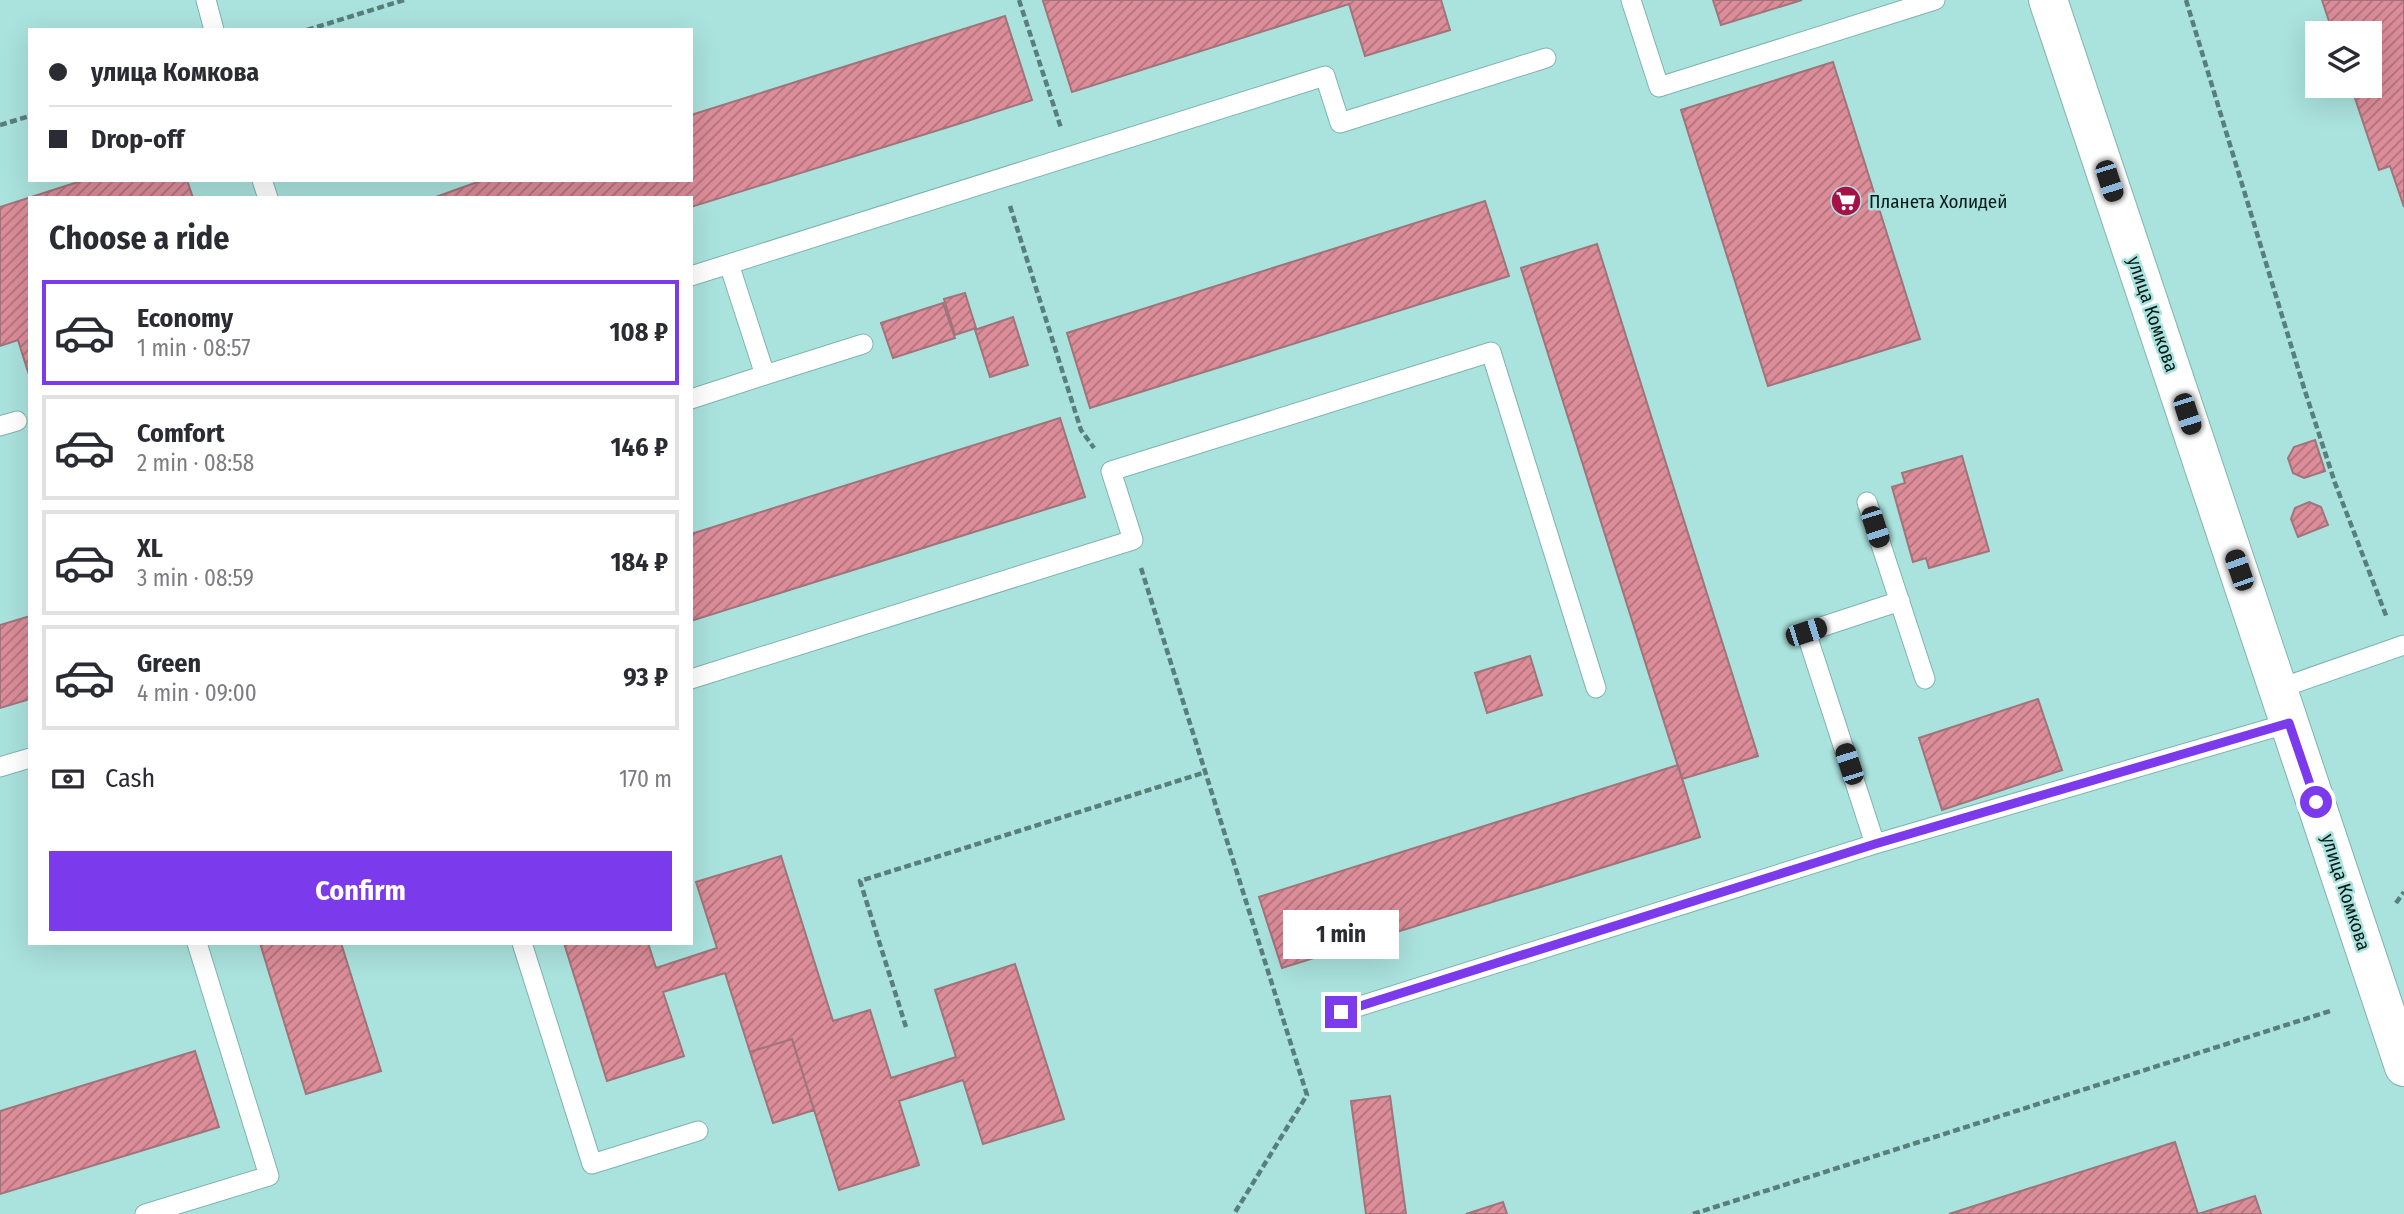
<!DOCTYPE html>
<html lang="en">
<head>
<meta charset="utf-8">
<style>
	:root { --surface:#fff; --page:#f2f2f3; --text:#2b2b33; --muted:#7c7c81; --line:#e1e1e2; --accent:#7c3aed }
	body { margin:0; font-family:"Fira Sans Condensed",sans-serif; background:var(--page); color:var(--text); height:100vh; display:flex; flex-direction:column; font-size:26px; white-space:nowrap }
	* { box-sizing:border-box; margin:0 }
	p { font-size:23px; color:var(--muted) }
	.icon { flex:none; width:38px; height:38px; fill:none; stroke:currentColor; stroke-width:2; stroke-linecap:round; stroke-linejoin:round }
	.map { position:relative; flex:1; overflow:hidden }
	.sheet { position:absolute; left:28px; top:196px; width:665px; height:749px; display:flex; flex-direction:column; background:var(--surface); border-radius:0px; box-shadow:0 7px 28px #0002 }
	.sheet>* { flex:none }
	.guide { position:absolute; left:28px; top:28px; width:665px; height:154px; border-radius:0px; box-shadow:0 7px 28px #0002; display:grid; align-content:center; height:154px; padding:0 21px; background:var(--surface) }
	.buttons { position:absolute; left:2305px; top:21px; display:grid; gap:14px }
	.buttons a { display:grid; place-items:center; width:77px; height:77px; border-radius:0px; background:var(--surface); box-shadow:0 7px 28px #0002; font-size:35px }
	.end { position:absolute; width:32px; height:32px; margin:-16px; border:9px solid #7c3aed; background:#fff; box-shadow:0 0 0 4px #fff }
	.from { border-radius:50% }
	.bubble { position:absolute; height:49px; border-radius:0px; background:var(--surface); box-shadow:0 7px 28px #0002; font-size:23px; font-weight:700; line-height:49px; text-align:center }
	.car { position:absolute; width:21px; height:42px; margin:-21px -10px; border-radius:9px; box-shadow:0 0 5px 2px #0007; background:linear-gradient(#222 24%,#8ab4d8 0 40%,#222 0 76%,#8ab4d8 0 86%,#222 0) }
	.guide b { display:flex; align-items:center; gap:24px; height:66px; font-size:26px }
	.guide b+b { border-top:2px solid var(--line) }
	.guide i { width:18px; height:18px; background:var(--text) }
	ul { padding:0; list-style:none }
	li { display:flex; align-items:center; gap:21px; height:105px; margin:0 14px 10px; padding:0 7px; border:4px solid var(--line); border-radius:0px }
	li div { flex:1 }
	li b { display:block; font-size:26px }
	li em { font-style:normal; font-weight:700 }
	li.on { border-color:var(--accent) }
	li>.icon { width:63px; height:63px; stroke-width:1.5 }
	h2 { padding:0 21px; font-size:32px; line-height:84px }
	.pay { display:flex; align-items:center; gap:18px; height:77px; padding:0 21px; font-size:26px }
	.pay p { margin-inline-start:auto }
	.cta { display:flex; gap:14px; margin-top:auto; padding:14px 21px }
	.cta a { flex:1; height:80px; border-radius:0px; background:var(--accent); color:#fff; font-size:28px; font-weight:700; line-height:80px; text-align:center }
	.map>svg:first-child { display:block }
</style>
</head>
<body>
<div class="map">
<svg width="2404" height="1214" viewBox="0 0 2404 1214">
	<defs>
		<pattern id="building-hatch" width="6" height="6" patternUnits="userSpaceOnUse" patternTransform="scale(1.75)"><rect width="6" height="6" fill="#dc8d99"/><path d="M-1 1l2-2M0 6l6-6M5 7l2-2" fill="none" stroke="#b0727c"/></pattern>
	</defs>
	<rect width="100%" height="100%" fill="#aae2dd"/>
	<!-- building -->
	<path fill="url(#building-hatch)" stroke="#a0747a" stroke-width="2" d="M 1047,0 L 1441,0 L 1450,30 L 1365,56 L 1349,4 L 1072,92 L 1043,1 Z
		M 1713,0 L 1802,0 L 1721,25 Z
		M 2322,0 L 2404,0 L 2404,207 L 2390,166 L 2379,170 L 2351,86 L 2370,86 L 2370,33 L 2333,33 Z
		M 1005,16 L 1032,100 L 958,124 L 691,207 L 691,198 L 433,198 L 483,180 L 691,180 L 691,115 Z
		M 1833,62 L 1920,339 L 1768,386 L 1681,110 Z
		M 84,180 L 187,180 L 193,198 L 30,198 L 30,378 L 18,340 L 0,346 L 0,207 Z
		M 1485,201 L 1509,276 L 1090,408 L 1067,333 Z
		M 1597,244 L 1758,756 L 1682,779 L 1521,268 Z
		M 965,293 L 976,328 L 955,335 L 944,299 Z
		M 943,303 L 955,338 L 893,358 L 881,323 Z
		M 1013,317 L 1028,365 L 990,377 L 975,330 Z
		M 1060,418 L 1085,497 L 691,621 L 691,534 Z
		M 2315,440 L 2325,471 L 2304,478 L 2293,473 L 2288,458 L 2294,447 Z
		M 1962,456 L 1989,551 L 1929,568 L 1926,558 L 1913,562 L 1892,487 L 1905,483 L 1902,473 Z
		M 2309,502 L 2321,507 L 2328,525 L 2298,537 L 2291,519 L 2295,508 Z
		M 30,616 L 30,699 L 0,708 L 0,625 Z
		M 1530,656 L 1542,695 L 1487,713 L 1475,673 Z
		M 2038,699 L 2062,770 L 1942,810 L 1919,738 Z
		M 1678,765 L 1700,837 L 1282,968 L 1259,897 Z
		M 781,856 L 833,1021 L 870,1010 L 891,1078 L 956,1057 L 935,990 L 1015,964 L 1064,1119 L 983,1144 L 963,1080 L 899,1101 L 919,1165 L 839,1190 L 792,1039 L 750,1052 L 725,973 L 663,992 L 684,1056 L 607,1081 L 564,943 L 648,943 L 656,968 L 717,948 L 696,882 Z
		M 260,943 L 341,943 L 381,1071 L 306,1094 Z
		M 792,1039 L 814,1110 L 773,1123 L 750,1052 Z
		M 195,1051 L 219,1127 L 0,1194 L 0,1111 Z
		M 1390,1096 L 1406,1214 L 1366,1214 L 1351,1101 Z
		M 2175,1142 L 2198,1214 L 1949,1214 Z
		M 2255,1196 L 2261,1214 L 2198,1214 Z
		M 1503,1202 L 1507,1214 L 1466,1214 Z"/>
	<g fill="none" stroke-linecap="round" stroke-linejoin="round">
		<!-- service casing -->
		<g stroke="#7eb4af" stroke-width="21">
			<path id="service" d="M 206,0 L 214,30
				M 1631,0 L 1659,87 L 1935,0
				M 262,180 L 268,198
				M 691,276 L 1325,76 L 1340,123 L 1546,58
				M 765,375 L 863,344
				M 691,399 L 765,375 L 729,264
				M 0,426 L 17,421
				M 1867,502 L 1925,679
				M 691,679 L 1133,540 L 1111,471 L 1491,352 L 1596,688
				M 2278,689 L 2404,645
				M 0,767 L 30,758
				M 1875,844 L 1806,632 L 1900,601
				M 522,943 L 592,1164 L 698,1131
				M 1341,1012 L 1875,844 L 2289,723
				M 145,1214 L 269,1176 L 197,943"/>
		</g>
		<!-- minor casing -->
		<g stroke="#7eb4af" stroke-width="40">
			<path id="minor" d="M 2048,0 L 2404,1067"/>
		</g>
		<!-- path -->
		<path stroke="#587f7c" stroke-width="4.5" stroke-dasharray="7 3.5" stroke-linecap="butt" d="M 1019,0 L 1061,128
			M 2186,0 L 2304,388 L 2335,483 L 2387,618
			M 307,30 L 404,0
			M 0,125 L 30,116
			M 1010,206 L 1081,430 L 1094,448
			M 1141,568 L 1307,1095 L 1234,1214
			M 2396,903 L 2404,892
			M 906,1027 L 860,881 L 1206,772
			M 1693,1214 L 2330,1011"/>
		<!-- service -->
		<use href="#service" stroke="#fff" stroke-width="19"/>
		<!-- minor -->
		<use href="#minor" stroke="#fff" stroke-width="38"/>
	</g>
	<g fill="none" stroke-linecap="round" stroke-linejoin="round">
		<!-- route -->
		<path stroke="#7c3aed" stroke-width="9" d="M 1341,1012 L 1875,844 L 2289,723 L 2316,802"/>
	</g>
	<!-- icons -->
	<defs>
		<g id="supermarket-disc" transform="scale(1.575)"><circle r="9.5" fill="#a81145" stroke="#aae2dd"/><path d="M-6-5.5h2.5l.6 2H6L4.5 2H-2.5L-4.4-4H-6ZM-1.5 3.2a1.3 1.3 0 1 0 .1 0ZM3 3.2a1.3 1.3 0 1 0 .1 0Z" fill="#fff"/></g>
	</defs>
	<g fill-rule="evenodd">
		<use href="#supermarket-disc" x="1846" y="201"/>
	</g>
	<g text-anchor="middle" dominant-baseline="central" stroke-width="5" stroke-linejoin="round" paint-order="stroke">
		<!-- poi labels -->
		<g font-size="19" fill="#041918" stroke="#aae2dd" text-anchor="start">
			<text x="1869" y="201">Планета Холидей</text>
		</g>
		<!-- street labels -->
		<g font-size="19" fill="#041918" stroke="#aae2dd">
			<text transform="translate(2153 314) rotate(71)">улица Комкова</text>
			<text transform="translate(2346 892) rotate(72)">улица Комкова</text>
		</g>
	</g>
</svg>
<div class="buttons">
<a><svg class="icon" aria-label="layers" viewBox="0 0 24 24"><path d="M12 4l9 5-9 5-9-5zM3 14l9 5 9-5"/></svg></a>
</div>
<i class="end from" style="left:2316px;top:802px"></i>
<i class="end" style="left:1341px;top:1012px"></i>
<div class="bubble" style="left:1283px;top:910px;width:116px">1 min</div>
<i class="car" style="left:2109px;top:181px;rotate:162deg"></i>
<i class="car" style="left:2187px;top:414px;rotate:162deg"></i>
<i class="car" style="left:1875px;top:527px;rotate:162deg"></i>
<i class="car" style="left:2239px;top:570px;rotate:341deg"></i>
<i class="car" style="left:1806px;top:632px;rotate:72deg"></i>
<i class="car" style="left:1849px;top:764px;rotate:342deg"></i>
<div class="guide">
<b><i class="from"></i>улица Комкова</b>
<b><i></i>Drop-off</b>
</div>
<section class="sheet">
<h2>Choose a ride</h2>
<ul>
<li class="on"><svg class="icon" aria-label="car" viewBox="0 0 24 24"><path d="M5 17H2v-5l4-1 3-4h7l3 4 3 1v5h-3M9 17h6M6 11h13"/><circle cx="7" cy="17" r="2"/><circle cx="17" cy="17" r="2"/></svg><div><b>Economy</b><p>1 min · 08:57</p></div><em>108 ₽</em></li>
<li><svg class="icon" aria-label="car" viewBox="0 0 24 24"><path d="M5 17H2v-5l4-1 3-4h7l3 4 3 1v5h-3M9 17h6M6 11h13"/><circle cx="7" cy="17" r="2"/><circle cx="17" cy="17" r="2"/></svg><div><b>Comfort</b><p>2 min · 08:58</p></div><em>146 ₽</em></li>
<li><svg class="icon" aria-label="car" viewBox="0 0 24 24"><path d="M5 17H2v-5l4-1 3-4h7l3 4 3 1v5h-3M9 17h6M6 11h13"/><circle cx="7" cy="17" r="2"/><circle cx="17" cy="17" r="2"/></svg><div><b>XL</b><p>3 min · 08:59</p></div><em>184 ₽</em></li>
<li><svg class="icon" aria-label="car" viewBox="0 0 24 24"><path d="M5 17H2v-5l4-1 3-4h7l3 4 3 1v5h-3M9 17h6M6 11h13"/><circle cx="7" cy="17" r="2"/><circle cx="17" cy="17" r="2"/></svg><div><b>Green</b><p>4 min · 09:00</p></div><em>93 ₽</em></li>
</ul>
<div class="pay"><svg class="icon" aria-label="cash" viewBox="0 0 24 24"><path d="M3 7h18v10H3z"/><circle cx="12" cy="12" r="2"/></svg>Cash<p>170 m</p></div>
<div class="cta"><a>Confirm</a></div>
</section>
</div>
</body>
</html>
